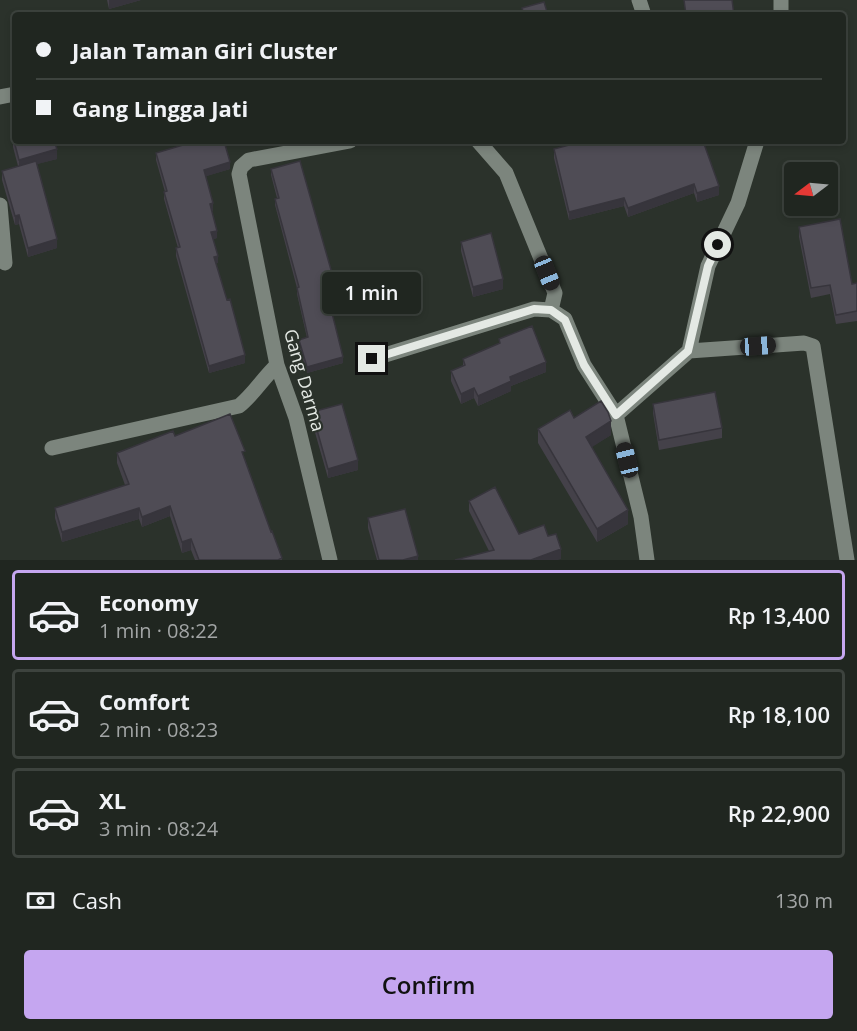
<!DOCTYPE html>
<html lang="en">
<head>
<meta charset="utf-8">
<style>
	:root { --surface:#202620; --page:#2d322d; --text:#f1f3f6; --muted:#a2a5a5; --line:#3d433e; --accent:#c5a6f0 }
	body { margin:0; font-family:"Open Sans",sans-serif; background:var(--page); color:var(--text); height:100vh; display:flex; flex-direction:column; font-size:22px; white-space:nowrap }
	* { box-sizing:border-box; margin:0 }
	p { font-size:20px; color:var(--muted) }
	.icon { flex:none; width:33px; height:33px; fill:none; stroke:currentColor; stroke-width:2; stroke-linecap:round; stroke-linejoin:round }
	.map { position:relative; height:560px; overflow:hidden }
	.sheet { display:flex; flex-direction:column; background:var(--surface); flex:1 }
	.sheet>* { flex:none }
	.banner { position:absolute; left:12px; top:12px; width:834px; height:132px; border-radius:6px; box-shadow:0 3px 9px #0003,0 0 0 2px var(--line); display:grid; align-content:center; height:132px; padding:0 24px; background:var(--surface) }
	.needle { width:39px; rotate:254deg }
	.tools { position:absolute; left:784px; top:162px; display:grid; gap:12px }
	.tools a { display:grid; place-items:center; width:54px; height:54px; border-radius:6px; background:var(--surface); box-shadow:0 3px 9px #0003,0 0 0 2px var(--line); font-size:30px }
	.end { position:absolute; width:27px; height:27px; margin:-14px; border:8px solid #e4e9e4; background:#111; box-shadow:0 0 0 3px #111 }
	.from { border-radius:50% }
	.bubble { position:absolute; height:42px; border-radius:6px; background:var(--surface); box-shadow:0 3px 9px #0003,0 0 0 2px var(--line); font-size:20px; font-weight:600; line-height:42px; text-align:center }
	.car { position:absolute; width:18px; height:36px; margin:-18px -9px; border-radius:8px; box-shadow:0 0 4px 2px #0007; background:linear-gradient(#222 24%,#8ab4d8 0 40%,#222 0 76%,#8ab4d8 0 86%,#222 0) }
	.banner b { display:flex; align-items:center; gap:21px; height:57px; font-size:22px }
	.banner b+b { border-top:2px solid var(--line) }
	.banner i { width:15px; height:15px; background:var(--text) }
	ul { padding:10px 0 0; list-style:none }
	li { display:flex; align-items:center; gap:18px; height:90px; margin:0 12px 9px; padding:0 12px; border:3px solid var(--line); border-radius:6px }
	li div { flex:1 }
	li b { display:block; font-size:22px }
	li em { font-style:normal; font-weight:600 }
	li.on { border-color:var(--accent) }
	li>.icon { width:54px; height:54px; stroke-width:1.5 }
	.pay { display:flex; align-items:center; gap:15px; height:66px; padding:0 24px; font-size:22px }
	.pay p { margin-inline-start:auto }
	.primary-button { display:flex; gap:12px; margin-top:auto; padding:12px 24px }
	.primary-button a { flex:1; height:69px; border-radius:6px; background:var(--accent); color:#111; font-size:24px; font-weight:600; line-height:69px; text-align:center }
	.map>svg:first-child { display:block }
</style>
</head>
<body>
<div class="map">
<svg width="857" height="560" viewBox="0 0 857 560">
	<rect width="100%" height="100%" fill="#2b322b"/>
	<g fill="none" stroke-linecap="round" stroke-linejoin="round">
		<!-- minor -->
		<path stroke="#7c857d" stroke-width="15" d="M 639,0 L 644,15
			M 781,0 L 781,15
			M 0,97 L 15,94
			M 478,141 L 506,173 L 555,293 L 551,310
			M 0,205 L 5,263
			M 689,351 L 804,343 L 813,346 L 847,560
			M 372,359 L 534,309 L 551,310 L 565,319 L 584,365 L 616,415
			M 52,448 L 239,406 C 254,394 263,378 277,365
			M 330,560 L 296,418 L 277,365 L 239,174 L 241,167 L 249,160 L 350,141
			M 647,560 L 641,517 L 616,415 L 689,351 L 708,266 L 738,203 L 757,141"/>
	</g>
	<!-- wall -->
	<path fill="#444149" d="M 107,0 L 141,0 L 109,9 Z
		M 13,137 L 57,159 L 36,164 L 57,248 L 28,257 L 19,224 L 15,225 L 2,180 L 2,171 L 18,166 L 13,147 Z
		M 189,141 L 230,169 L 206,176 L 213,210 L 212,211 L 217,238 L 213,239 L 218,263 L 216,263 L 245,363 L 209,373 L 176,256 L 176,248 L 178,248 L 164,199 L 164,192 L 165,192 L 156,160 L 156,153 L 189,143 Z
		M 577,141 L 703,141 L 719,195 L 697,202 L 694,193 L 628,217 L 624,206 L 569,220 L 554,158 L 554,149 L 577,143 Z
		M 271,169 L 339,304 L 330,307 L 343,363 L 307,373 L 299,346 L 299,340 L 307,338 L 297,294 L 297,288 L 275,205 L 275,199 L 277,198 L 271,175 Z
		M 799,227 L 852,284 L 857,283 L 857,321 L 836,324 L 830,294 L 811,298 L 799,237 Z
		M 461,242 L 503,289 L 473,297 L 461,251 Z
		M 499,339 L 546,372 L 511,386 L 511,391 L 478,406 L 474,398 L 461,404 L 451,381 L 451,371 L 463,366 L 463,359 L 499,344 Z
		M 653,404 L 722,428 L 722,438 L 659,450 L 653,413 Z
		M 312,412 L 358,470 L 328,478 L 312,422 Z
		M 574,418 L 611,435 L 591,447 L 628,524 L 597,542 L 538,443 L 538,429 Z
		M 175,436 L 245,459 L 271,532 L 282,560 L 195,560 L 191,550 L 182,553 L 170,516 L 142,527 L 139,519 L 62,542 L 55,518 L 55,508 L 125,485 L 117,463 L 117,453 Z
		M 469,501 L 519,534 L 548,536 L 561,559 L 489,551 L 469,511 Z
		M 368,518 L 418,560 L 377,560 L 368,528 Z"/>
	<!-- shaded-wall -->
	<path fill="#37353c" d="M 109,0 L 141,0 L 109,9 Z
		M 57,149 L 57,159 L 19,169 L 19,160 Z
		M 230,162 L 230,169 L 204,177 L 204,170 Z
		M 694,184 L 694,193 L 628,217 L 628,208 Z
		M 719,186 L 719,195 L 697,202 L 697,193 Z
		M 624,198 L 624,206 L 569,220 L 569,212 Z
		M 213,203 L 213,210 L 210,211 L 210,204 Z
		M 19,215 L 19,224 L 15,225 L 15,216 Z
		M 217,231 L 217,238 L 211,240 L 211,232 Z
		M 57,239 L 57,248 L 28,257 L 28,248 Z
		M 218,256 L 218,263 L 214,264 L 214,257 Z
		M 503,279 L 503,289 L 473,297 L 473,287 Z
		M 339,298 L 339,304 L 329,307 L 329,301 Z
		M 245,355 L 245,363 L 209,373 L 209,366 Z
		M 343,357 L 343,363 L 307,373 L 307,367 Z
		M 546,362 L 546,372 L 511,386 L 511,391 L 478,406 L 478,396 L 510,377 Z
		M 474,388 L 474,398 L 461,404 L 461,394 Z
		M 611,421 L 611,435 L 586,451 L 586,437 Z
		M 358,460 L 358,470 L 328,478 L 328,469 Z
		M 170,506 L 170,516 L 142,527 L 142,517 Z
		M 139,508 L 139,519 L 62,542 L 62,532 Z
		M 628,510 L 628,524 L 597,542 L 597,529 Z
		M 191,539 L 191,550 L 182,553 L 182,542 Z
		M 561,549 L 561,559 L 558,560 L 531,560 Z
		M 418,556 L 418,560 L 403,560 Z"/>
	<!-- building -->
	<path fill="#4f4c55" stroke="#37353c" stroke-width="1.5" d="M 684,0 L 732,0 L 734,15 L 686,15 Z
		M 544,2 L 548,15 L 524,15 L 522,8 Z
		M 15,136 L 15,141 L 54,141 L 57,149 L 19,160 L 13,137 Z
		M 190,141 L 224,141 L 230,162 L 204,170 L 213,203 L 210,204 L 217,231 L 211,232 L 218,256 L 214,257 L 227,300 L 230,299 L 245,355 L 209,366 L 176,248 L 180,247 L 164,192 L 167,191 L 156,153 L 190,143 Z
		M 579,141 L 703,141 L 719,186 L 697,193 L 694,184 L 628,208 L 624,198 L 569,212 L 554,149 L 580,142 Z
		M 36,161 L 57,239 L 28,248 L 19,215 L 15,216 L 2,171 Z
		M 300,161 L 339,298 L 329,301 L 343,357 L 307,367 L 299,340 L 308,337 L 297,288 L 299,287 L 275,199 L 279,198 L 271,169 Z
		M 840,219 L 852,284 L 857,283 L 857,311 L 836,315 L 830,285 L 811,288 L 799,227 Z
		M 491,233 L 503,279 L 473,287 L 461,242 Z
		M 532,326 L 546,362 L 510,377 L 511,381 L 478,396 L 474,388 L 461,394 L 451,371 L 465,365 L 463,359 L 500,343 L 499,339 Z
		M 715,392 L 722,428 L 659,440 L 653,404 Z
		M 601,401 L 608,412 L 611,421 L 586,437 L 628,510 L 597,529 L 538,429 L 570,410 L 574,418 Z
		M 342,404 L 358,460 L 328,469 L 312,412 Z
		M 230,414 L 245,451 L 242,452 L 271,532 L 272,531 L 282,558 L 278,560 L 199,560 L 191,539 L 182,542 L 170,506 L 142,517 L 139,508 L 62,532 L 55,508 L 129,484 L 117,453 L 173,431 L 175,436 Z
		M 495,487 L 519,534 L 544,525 L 548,536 L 556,534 L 561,549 L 531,560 L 455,560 L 494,550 L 469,501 Z
		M 405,509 L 418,556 L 403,560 L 379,560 L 368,518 Z"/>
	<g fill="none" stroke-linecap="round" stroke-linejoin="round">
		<!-- route -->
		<path stroke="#e4e9e4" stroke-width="8" d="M 372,359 L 534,309 L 551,310 L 565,320 L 584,365 L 616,415 L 688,351 L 708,266 L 718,245"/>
	</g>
	<g text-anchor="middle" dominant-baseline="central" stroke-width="4.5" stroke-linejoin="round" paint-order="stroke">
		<!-- street labels -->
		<g font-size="18" fill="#e4e9e4" stroke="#2b322b">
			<text transform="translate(305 380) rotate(74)">Gang Darma</text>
		</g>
	</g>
</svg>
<div class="tools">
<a><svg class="needle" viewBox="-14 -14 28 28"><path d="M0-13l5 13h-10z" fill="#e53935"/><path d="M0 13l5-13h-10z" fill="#a2a5a5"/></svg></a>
</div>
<i class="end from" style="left:718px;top:245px"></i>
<i class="end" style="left:372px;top:359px"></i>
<div class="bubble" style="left:322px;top:272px;width:99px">1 min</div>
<i class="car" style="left:547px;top:273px;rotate:158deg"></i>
<i class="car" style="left:758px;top:346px;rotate:86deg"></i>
<i class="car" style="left:627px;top:460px;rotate:346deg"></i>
<div class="banner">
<b><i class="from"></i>Jalan Taman Giri Cluster</b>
<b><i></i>Gang Lingga Jati</b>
</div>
</div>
<section class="sheet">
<ul>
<li class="on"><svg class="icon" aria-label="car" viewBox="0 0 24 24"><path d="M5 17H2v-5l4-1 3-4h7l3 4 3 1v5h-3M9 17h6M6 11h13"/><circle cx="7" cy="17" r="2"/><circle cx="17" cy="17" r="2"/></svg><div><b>Economy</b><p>1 min · 08:22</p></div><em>Rp 13,400</em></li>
<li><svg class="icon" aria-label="car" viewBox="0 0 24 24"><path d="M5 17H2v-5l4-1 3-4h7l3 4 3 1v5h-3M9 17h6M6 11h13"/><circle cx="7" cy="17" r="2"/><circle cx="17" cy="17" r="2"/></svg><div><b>Comfort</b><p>2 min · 08:23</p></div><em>Rp 18,100</em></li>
<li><svg class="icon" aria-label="car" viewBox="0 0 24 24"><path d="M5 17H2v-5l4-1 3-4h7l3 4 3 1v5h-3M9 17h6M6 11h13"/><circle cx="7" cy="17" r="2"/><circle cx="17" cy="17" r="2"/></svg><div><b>XL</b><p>3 min · 08:24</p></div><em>Rp 22,900</em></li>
</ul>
<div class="pay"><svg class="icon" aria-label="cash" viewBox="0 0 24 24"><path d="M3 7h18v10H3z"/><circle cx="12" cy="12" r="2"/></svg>Cash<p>130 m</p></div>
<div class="primary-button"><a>Confirm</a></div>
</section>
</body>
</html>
